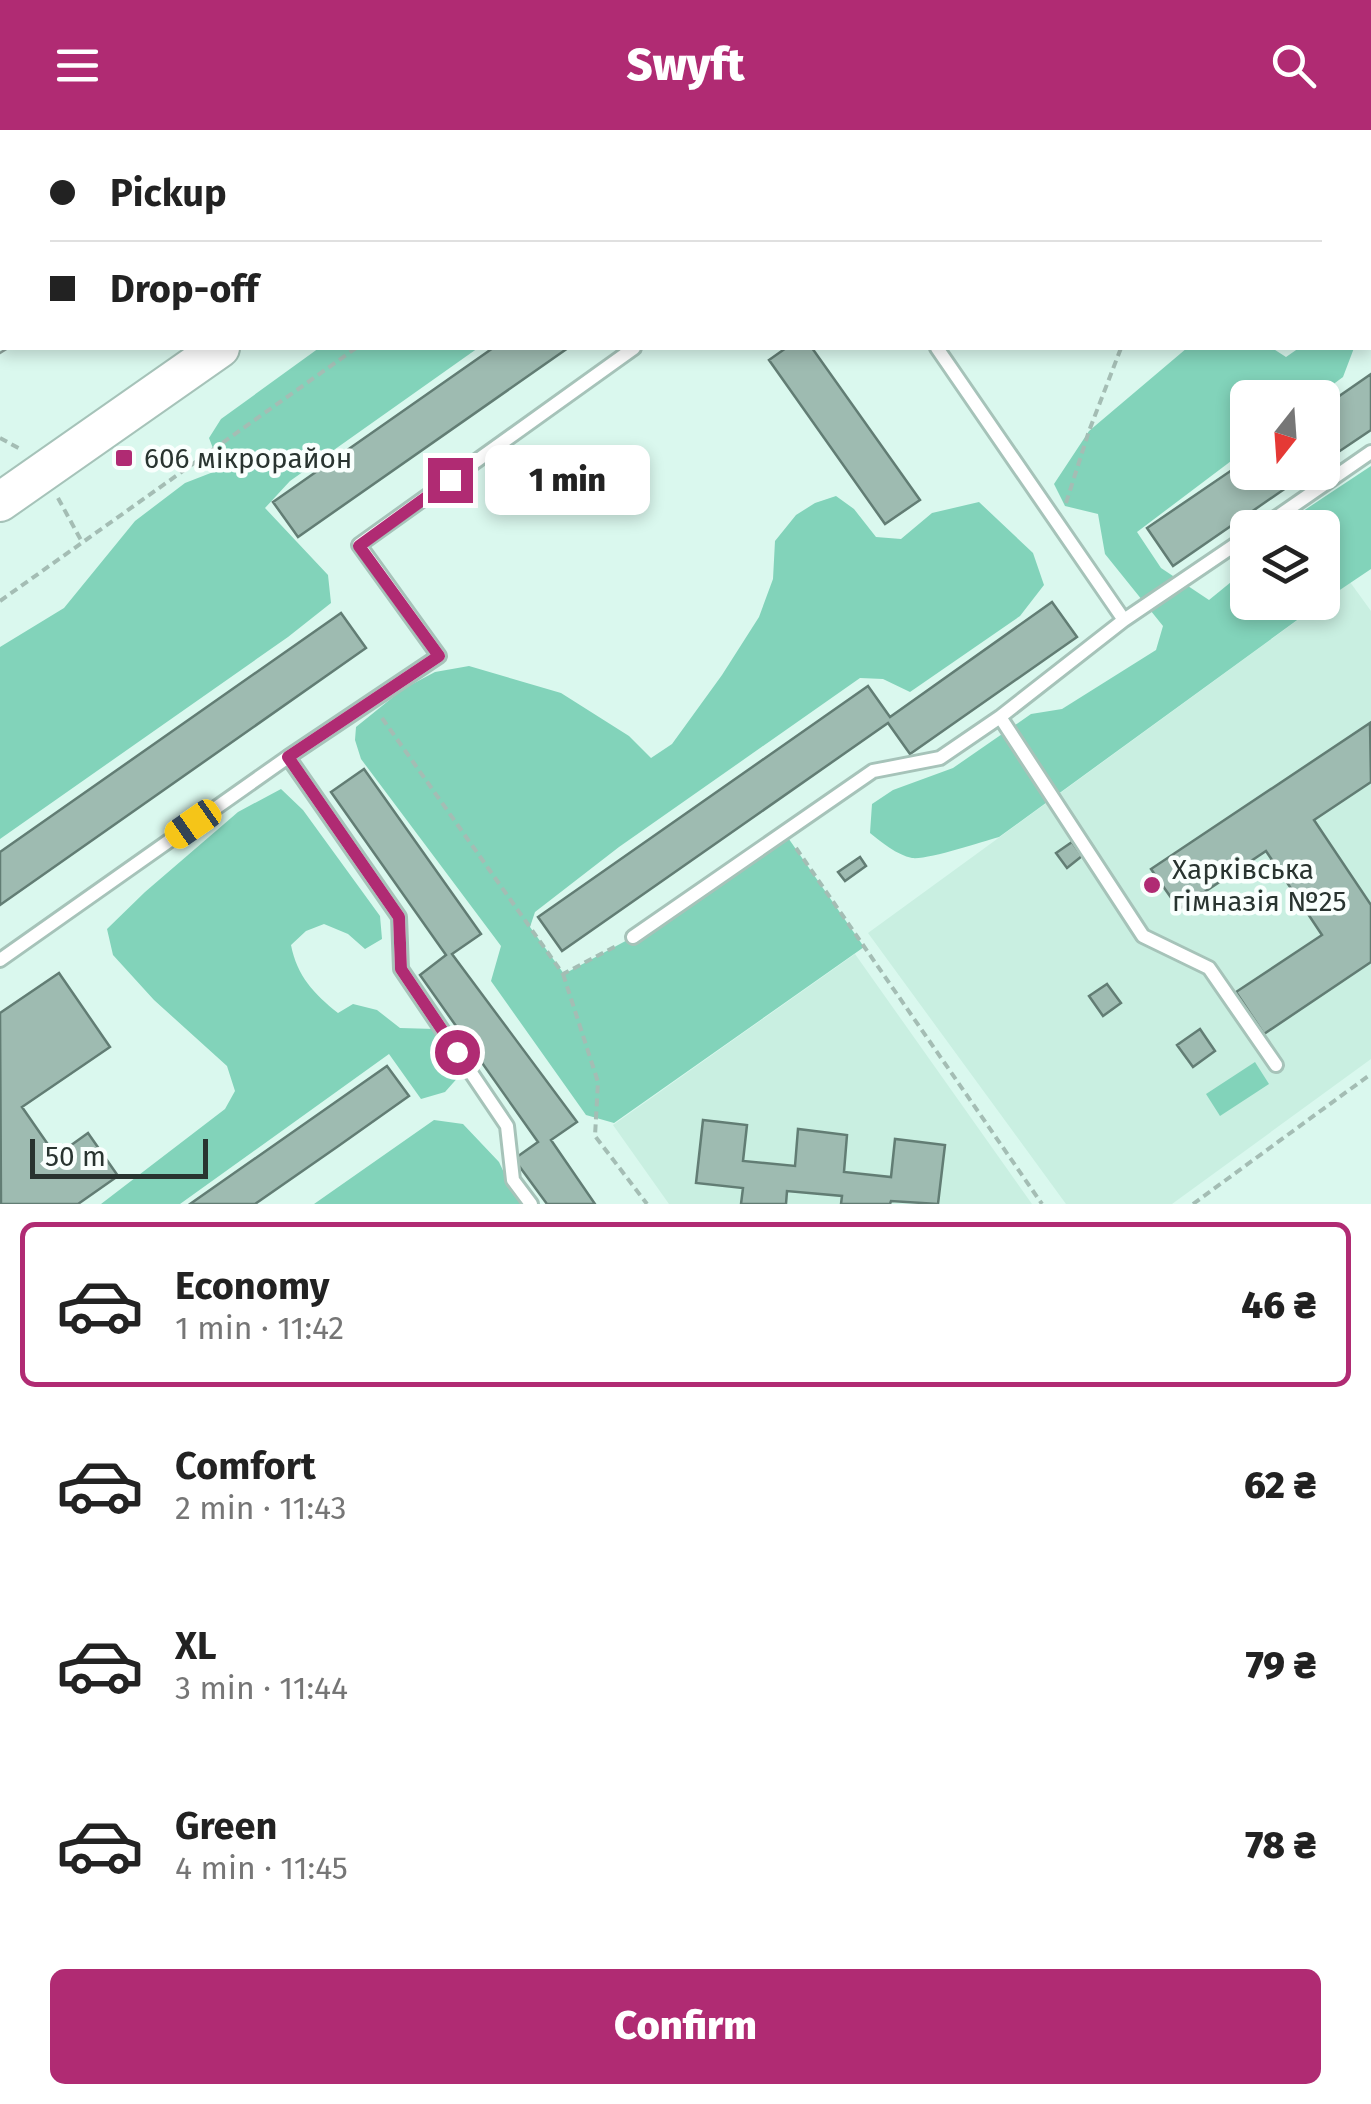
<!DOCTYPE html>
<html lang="en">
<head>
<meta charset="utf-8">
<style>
	:root { --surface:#fff; --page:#f6f6f6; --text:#222; --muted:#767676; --line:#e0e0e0; --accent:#b02b73 }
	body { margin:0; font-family:"Fira Sans",sans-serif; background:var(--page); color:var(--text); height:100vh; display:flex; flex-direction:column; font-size:38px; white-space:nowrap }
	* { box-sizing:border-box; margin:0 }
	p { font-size:32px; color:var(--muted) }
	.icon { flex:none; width:55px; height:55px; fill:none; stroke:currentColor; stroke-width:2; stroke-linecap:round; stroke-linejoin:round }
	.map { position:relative; height:1074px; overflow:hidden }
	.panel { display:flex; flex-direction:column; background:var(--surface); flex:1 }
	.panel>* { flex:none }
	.hud { position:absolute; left:0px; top:0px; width:1372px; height:220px; box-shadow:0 5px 15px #0003; display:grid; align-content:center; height:220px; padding:0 50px; background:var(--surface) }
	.needle { width:65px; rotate:197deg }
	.buttons { position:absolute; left:1230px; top:250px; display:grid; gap:20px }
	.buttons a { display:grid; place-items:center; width:110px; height:110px; border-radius:15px; background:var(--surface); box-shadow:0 5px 15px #0003; font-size:50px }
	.scale { position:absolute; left:30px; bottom:25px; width:178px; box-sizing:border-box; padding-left:10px; border:5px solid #293430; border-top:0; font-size:28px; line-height:35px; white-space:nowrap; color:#293430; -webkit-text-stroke:8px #f9fffd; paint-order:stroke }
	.end { position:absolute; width:45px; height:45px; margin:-22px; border:12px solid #b02b73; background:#fff; box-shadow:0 0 0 5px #fff }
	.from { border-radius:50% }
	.bubble { position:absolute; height:70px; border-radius:15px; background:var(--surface); box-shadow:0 5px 15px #0003; font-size:32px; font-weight:800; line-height:70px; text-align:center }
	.car { position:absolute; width:30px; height:60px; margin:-30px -15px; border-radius:12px; box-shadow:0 0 8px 2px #0007; background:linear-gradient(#f5c518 24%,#345 0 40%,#f5c518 0 76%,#345 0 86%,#f5c518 0) }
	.hud b { display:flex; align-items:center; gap:35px; height:95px; font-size:38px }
	.hud b+b { border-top:2px solid var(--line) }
	.hud i { width:25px; height:25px; background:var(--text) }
	ul { padding:18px 0 0; list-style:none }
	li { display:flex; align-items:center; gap:30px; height:165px; margin:0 20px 15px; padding:0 30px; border:5px solid transparent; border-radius:15px }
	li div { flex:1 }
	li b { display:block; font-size:38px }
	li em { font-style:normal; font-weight:800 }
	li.selected { border-color:var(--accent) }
	li>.icon { width:90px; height:90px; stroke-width:1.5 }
	.action { display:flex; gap:20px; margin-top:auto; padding:20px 50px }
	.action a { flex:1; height:115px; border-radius:15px; background:var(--accent); color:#fff; font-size:40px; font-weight:800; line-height:115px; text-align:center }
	header { display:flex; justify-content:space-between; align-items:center; height:130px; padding:0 50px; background:var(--accent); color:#fff; font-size:45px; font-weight:800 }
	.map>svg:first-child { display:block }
</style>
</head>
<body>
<header><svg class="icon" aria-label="menu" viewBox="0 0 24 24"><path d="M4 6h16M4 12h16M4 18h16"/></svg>Swyft<svg class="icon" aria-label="search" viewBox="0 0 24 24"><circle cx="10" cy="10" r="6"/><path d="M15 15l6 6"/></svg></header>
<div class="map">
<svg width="1371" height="1074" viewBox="0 0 1371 1074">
	<rect width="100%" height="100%" fill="#daf8ee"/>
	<!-- built -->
	<path fill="#c9efe1" d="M 1350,452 L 1371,481 L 1371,929 L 1172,1074 L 1066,1074 L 868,803 Z
		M 855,824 L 1032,1074 L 669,1074 L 613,995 Z"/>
	<!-- green -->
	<path fill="#82d3ba" d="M 319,218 L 478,218 L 290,351 L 265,378 L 328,445 L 331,473 L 288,507 L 0,709 L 0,517 L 64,478 L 135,391 L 185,353 L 221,339 L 209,308 L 221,289 Z
		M 1187,218 L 1272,218 L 1286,227 L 1299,218 L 1354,218 L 1343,247 L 1316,267 L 1248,268 L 1247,319 L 1137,402 L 1161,438 L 1209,470 L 1247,439 L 1248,472 L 1322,472 L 999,707 C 981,712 928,730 912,728 C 897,725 881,712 870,703 L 872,674 L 893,660 L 953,638 L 1031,584 L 1062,579 L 1156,520 L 1163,496 L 1105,424 L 1098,384 L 1065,376 L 1054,354 L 1089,301 Z
		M 1371,336 L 1371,439 L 1322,472 L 1322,398 L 1279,397 Z
		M 836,366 L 854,379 L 876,407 L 901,409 L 932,383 L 979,372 L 1033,423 L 1044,455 L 1020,486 L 910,562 L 883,549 L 860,548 L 619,717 L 535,782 L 530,797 L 564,844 L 633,807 L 784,702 L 864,817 L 614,993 L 586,985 L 491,851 L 501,816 L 361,629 L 355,610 L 356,597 L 403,559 L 435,542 L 469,536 L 561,563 L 629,606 L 651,628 L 672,614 L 722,545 L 759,487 L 773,449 L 775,411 L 796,385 L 815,373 Z
		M 281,659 L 303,680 L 380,786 L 382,809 L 365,819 L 348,804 L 324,794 L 306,801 L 291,815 C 297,846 314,864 338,883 L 353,874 L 377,880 L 400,898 L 435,899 L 461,944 L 445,962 L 421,969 L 389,924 L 180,1074 L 101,1074 L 225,979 L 235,961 L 227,936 L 154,870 L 113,825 L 107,799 L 145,762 L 238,682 Z
		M 1255,932 L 1269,954 L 1220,986 L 1206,964 Z
		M 434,990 L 463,994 L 499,1032 L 513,1062 L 522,1074 L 314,1074 Z"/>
	<!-- building -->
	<path fill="#9ebbb1" stroke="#627d74" stroke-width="2.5" d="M 493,218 L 568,218 L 298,407 L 273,372 Z
		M 786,218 L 812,218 L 920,370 L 885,394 L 769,230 Z
		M 1371,244 L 1371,300 L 1322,333 L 1322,278 Z
		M 1248,329 L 1248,342 L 1309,342 L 1173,436 L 1147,398 Z
		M 1052,472 L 1077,507 L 910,624 L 888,593 L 562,821 L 538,787 L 868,556 L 890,587 Z
		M 341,483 L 366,518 L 0,775 L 0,722 Z
		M 1370,593 L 1371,652 L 1314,690 L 1371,775 L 1371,832 L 1264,904 L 1236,862 L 1322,805 L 1266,721 L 1179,779 L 1151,739 Z
		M 364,639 L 481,804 L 452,824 L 577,992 L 551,1010 L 595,1074 L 547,1074 L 514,1029 L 538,1012 L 420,845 L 446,825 L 331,662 Z
		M 1072,712 L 1082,726 L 1067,738 L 1056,723 Z
		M 860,727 L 866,736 L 845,751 L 838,742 Z
		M 59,843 L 110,917 L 22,977 L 56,1026 L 88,1003 L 118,1046 L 78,1074 L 1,1074 L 0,883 Z
		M 1107,854 L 1121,873 L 1103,886 L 1089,866 Z
		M 1200,899 L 1215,921 L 1193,937 L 1177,915 Z
		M 387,936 L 409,966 L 337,1017 L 255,1074 L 190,1074 Z
		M 703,990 L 747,995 L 743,1031 L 795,1036 L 798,999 L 847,1005 L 844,1042 L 891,1047 L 895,1009 L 945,1015 L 938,1074 L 891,1071 L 890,1074 L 841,1074 L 842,1066 L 787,1061 L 786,1074 L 741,1074 L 743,1058 L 696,1053 Z"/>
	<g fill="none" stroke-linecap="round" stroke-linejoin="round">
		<!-- service casing -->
		<g stroke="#a6c3b9" stroke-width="18">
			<path id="service" d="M 1036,0 L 1038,2
				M 948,2 L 952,0
				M 1140,2 L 1144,0
				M 937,218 L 1124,490 L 1000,587 L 1143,806 L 1209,838 L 1276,935
				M 1261,398 L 1371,322
				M 1124,490 L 1248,406
				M 288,627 L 439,526 L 359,415 L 634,218
				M 633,807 L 873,641 L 940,628 L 1000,587
				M 0,830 L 288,627 L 399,787 L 401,839 L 507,996 L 513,1050 L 531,1074"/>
		</g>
		<!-- secondary casing -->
		<g stroke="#a6c3b9" stroke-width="42">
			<path id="secondary" d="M 527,2 L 530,0
				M 0,372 L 220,218"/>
		</g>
		<!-- path -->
		<path stroke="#a4bdb4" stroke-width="4" stroke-dasharray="8 5" stroke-linecap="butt" d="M 220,2 L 223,0
			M 656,2 L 659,0
			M 0,158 L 2,156
			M 0,308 L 22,320
			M 58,368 L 82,412
			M 1066,373 L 1089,301 L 1121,218
			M 0,471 L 356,218
			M 382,588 L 563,844 L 618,815
			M 796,718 L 1042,1074
			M 563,844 L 598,952 L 595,1006 L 647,1074
			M 1193,1074 L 1371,944"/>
		<!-- service -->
		<use href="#service" stroke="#fff" stroke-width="12"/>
		<!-- secondary -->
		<use href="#secondary" stroke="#fff" stroke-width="38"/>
		<!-- tram -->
		<path stroke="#8a9f98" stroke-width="2.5" d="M 290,2 L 293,0
			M 319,2 L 323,0
			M 0,223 L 8,218"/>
	</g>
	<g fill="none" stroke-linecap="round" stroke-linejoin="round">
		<!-- route -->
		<path stroke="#b02b73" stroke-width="12" d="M 450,350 L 359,416 L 439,526 L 288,627 L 399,787 L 401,839 L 457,922"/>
	</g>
	<!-- markers -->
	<g fill="#b02b73" stroke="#f9fffd" stroke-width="4">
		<rect x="114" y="318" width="20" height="20" rx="5"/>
		<circle cx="1152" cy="755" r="10"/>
	</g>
	<g text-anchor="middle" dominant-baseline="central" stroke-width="9" stroke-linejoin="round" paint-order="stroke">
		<!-- poi labels -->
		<g font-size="28" fill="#293430" stroke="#f9fffd" text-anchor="start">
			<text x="144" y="328">606 мікрорайон</text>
			<text x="1172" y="739">Харківська<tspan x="1172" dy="32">гімназія №25</tspan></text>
		</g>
	</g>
</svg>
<div class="buttons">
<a><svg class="needle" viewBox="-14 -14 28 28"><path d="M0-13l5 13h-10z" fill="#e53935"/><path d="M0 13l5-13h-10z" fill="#767676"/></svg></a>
<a><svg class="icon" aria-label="layers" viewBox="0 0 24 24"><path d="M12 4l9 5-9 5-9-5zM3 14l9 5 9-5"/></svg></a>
</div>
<div class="scale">50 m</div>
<i class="end from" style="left:457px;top:922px"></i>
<i class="end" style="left:450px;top:350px"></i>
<div class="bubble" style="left:485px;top:315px;width:165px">1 min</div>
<i class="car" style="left:193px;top:694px;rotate:235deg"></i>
<div class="hud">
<b><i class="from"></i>Pickup</b>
<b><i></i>Drop-off</b>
</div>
</div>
<section class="panel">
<ul>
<li class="selected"><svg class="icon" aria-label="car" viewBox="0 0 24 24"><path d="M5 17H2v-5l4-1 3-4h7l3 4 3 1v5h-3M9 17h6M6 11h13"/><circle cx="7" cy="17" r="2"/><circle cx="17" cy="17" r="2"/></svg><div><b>Economy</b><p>1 min · 11:42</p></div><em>46 ₴</em></li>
<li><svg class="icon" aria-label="car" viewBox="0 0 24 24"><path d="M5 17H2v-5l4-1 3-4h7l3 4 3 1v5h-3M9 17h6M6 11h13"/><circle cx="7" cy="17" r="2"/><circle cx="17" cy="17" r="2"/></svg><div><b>Comfort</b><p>2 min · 11:43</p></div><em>62 ₴</em></li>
<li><svg class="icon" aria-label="car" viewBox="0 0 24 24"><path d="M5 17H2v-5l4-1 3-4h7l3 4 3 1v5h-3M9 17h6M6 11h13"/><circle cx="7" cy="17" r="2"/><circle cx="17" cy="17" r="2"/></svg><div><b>XL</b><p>3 min · 11:44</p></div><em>79 ₴</em></li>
<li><svg class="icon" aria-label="car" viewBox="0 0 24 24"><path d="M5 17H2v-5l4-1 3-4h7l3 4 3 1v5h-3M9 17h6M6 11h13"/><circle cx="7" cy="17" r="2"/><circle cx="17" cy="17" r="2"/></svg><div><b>Green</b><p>4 min · 11:45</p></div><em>78 ₴</em></li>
</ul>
<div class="action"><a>Confirm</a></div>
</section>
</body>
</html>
